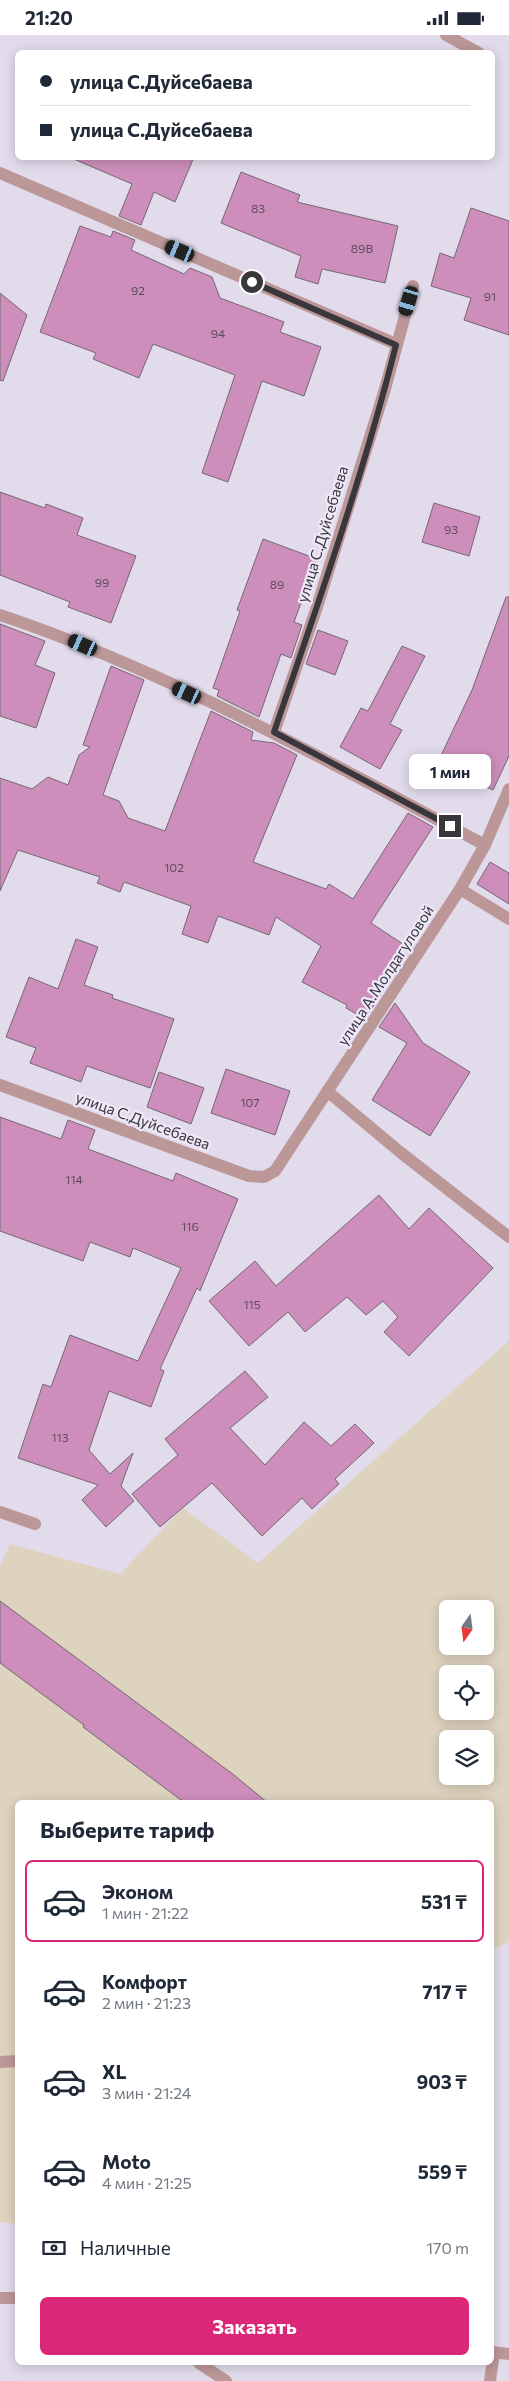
<!DOCTYPE html>
<html lang="ru">
<head>
<meta charset="utf-8">
<style>
	:root { --surface:#fff; --page:#f6f6f7; --text:#1f2937; --muted:#747a83; --line:#e0e1e3; --accent:#db2777 }
	body { margin:0; font-family:Commissioner,sans-serif; background:var(--page); color:var(--text); height:100vh; display:flex; flex-direction:column; font-size:19px; white-space:nowrap }
	* { box-sizing:border-box; margin:0 }
	p { font-size:16px; color:var(--muted) }
	.icon { flex:none; width:28px; height:28px; fill:none; stroke:currentColor; stroke-width:2; stroke-linecap:round; stroke-linejoin:round }
	.map { position:relative; flex:1; overflow:hidden }
	.side { position:absolute; left:15px; top:1765px; width:479px; height:565px; display:flex; flex-direction:column; background:var(--surface); border-radius:8px; box-shadow:0 2px 12px #0003 }
	.side>* { flex:none }
	.guide { position:absolute; left:15px; top:15px; width:480px; height:110px; border-radius:8px; box-shadow:0 2px 12px #0003; display:grid; align-content:center; height:110px; padding:0 25px; background:var(--surface) }
	.needle { width:32px; rotate:194deg }
	.buttons { position:absolute; left:439px; top:1565px; display:grid; gap:10px }
	.buttons a { display:grid; place-items:center; width:55px; height:55px; border-radius:8px; background:var(--surface); box-shadow:0 2px 12px #0003; font-size:25px }
	.end { position:absolute; width:22px; height:22px; margin:-11px; border:6px solid #39363c; background:#fff; box-shadow:0 0 0 2px #fff }
	.from { border-radius:50% }
	.bubble { position:absolute; height:35px; border-radius:8px; background:var(--surface); box-shadow:0 2px 12px #0003; font-size:16px; font-weight:700; line-height:35px; text-align:center }
	.car { position:absolute; width:15px; height:30px; margin:-15px -8px; border-radius:6px; box-shadow:0 0 4px 1px #0007; background:linear-gradient(#222 24%,#8ab4d8 0 40%,#222 0 76%,#8ab4d8 0 86%,#222 0) }
	.guide b { display:flex; align-items:center; gap:18px; height:48px; font-size:19px }
	.guide b+b { border-top:1px solid var(--line) }
	.guide i { width:12px; height:12px; background:var(--text) }
	ul { padding:0; list-style:none }
	li { display:flex; align-items:center; gap:15px; height:82px; margin:0 10px 8px; padding:0 15px; border:2px solid transparent; border-radius:8px }
	li div { flex:1 }
	li b { display:block; font-size:19px }
	li em { font-style:normal; font-weight:700 }
	li.on { border-color:var(--accent) }
	li>.icon { width:45px; height:45px; stroke-width:1.5 }
	h2 { padding:0 25px; font-size:22px; line-height:60px }
	.pay { display:flex; align-items:center; gap:12px; height:55px; padding:0 25px; font-size:19px }
	.pay p { margin-inline-start:auto }
	.action { display:flex; gap:10px; margin-top:auto; padding:10px 25px }
	.action a { flex:1; height:58px; border-radius:8px; background:var(--accent); color:#fff; font-size:20px; font-weight:700; line-height:58px; text-align:center }
	.status { display:flex; justify-content:space-between; align-items:center; height:35px; padding:0 25px; background:var(--surface); direction:ltr }
	.status svg { height:14px; fill:currentColor }
	.map>svg:first-child { display:block }
</style>
</head>
<body>
<div class="status"><b>21:20</b><svg viewBox="0 0 49 12"><path d="M0 12V9h3v3zM5 12V6h3v6zM10 12V3h3v9zM15 12V0h3v12zM26 1h20v11H26zM47 4h2v5h-2z"/></svg></div>
<div class="map">
<svg width="509" height="2346" viewBox="0 0 509 2346">
	<rect width="100%" height="100%" fill="#e1dbeb"/>
	<!-- industrial -->
	<path fill="#ded3bf" fill-rule="evenodd" d="M 509,1306 L 509,1907 L 491,1916 L 491,1768 L 18,1768 L 17,2189 L 0,2187 L 0,1531 L 10,1509 L 120,1539 L 183,1473 L 258,1528 ZM 448,1574 L 485,1574 L 485,1611 L 448,1611 ZM 448,1639 L 485,1639 L 485,1676 L 448,1676 ZM 448,1704 L 485,1704 L 485,1741 L 448,1741 Z"/>
	<!-- building -->
	<path fill="#cd8ebb" stroke="#756871" d="M 69,122 L 194,122 L 175,167 L 154,157 L 141,190 L 119,181 L 132,149 Z
		M 241,137 L 300,160 L 297,167 L 398,191 L 385,248 L 322,234 L 318,249 L 295,242 L 301,221 L 221,188 Z
		M 471,173 L 509,186 L 509,300 L 464,285 L 471,263 L 431,251 L 440,218 L 454,223 Z
		M 80,191 L 111,202 L 113,196 L 135,205 L 131,215 L 184,239 L 190,233 L 212,242 L 220,263 L 284,287 L 280,297 L 321,312 L 304,361 L 262,346 L 228,447 L 202,438 L 235,340 L 153,309 L 139,343 L 93,324 L 96,318 L 40,297 Z
		M 0,258 L 27,280 L 3,346 L 0,345 Z
		M 0,457 L 45,473 L 46,469 L 83,483 L 77,500 L 136,521 L 111,588 L 68,572 L 70,567 L 0,540 Z
		M 434,468 L 480,482 L 469,521 L 422,507 Z
		M 263,504 L 317,524 L 294,587 L 302,590 L 291,623 L 281,619 L 259,682 L 217,661 L 219,655 L 213,653 L 240,576 L 237,575 Z
		M 506,562 L 509,562 L 509,721 L 493,755 L 437,729 L 472,655 Z
		M 0,589 L 45,606 L 35,630 L 55,638 L 36,693 L 0,681 Z
		M 318,595 L 348,606 L 335,640 L 306,629 Z
		M 402,611 L 425,621 L 390,689 L 402,695 L 380,734 L 340,712 L 361,673 L 368,676 Z
		M 111,631 L 144,645 L 103,760 L 119,766 L 128,783 L 165,796 L 211,676 L 253,697 L 251,705 L 274,708 L 297,720 L 253,827 L 326,854 L 329,849 L 353,864 L 408,778 L 433,792 L 372,886 L 371,888 L 403,909 L 379,947 L 384,954 L 365,984 L 346,973 L 347,970 L 302,947 L 321,911 L 276,882 L 269,900 L 218,881 L 208,908 L 182,899 L 191,871 L 124,847 L 120,857 L 97,848 L 100,842 L 18,815 L 0,856 L 0,743 L 32,754 L 48,742 L 68,750 L 79,720 L 90,712 L 83,710 Z
		M 490,827 L 509,838 L 509,869 L 477,849 Z
		M 76,904 L 98,912 L 84,950 L 113,960 L 112,963 L 174,984 L 150,1053 L 87,1031 L 81,1047 L 30,1028 L 36,1013 L 6,1002 L 29,942 L 58,954 Z
		M 395,968 L 423,1008 L 470,1037 L 430,1101 L 372,1065 L 407,1008 L 379,992 Z
		M 226,1034 L 290,1056 L 275,1100 L 211,1078 Z
		M 159,1037 L 204,1053 L 191,1089 L 147,1072 Z
		M 0,1082 L 61,1104 L 68,1085 L 95,1095 L 88,1114 L 173,1146 L 176,1138 L 238,1164 L 200,1256 L 197,1253 L 160,1334 L 164,1336 L 151,1372 L 109,1356 L 89,1415 L 110,1439 L 133,1418 L 121,1451 L 134,1466 L 106,1492 L 82,1465 L 98,1450 L 18,1423 L 43,1349 L 51,1352 L 70,1300 L 138,1326 L 181,1233 L 133,1213 L 130,1222 L 90,1207 L 83,1226 L 0,1196 Z
		M 379,1160 L 409,1194 L 429,1173 L 493,1233 L 409,1321 L 384,1297 L 398,1282 L 383,1266 L 366,1280 L 347,1262 L 305,1297 L 288,1277 L 249,1311 L 209,1266 L 255,1226 L 276,1251 Z
		M 245,1336 L 268,1362 L 230,1393 L 265,1430 L 304,1387 L 331,1411 L 355,1389 L 374,1408 L 335,1444 L 339,1449 L 312,1474 L 302,1463 L 262,1501 L 212,1448 L 160,1492 L 132,1459 L 178,1420 L 165,1404 Z
		M 0,1566 L 234,1740 L 268,1768 L 185,1768 L 83,1692 L 84,1690 L 0,1628 Z"/>
	<g fill="none" stroke-linecap="round" stroke-linejoin="round">
		<!-- service -->
		<path stroke="#bc9798" stroke-width="12" d="M 0,2027 L 18,2026"/>
		<!-- minor -->
		<path stroke="#bc9798" stroke-width="12" d="M 446,0 L 479,18
			M 0,138 L 396,309
			M 0,580 C 170,637 327,726 485,810
			M 274,697 L 317,572 L 385,354 L 413,251
			M 460,854 L 509,884
			M 0,1050 L 249,1141 L 264,1142 L 275,1136 L 460,854 L 485,810 L 509,754
			M 327,1056 L 400,1117 L 509,1202
			M 0,1477 L 35,1489
			M 199,2328 L 226,2346
			M 490,2346 L 494,2317"/>
		<!-- tertiary -->
		<path stroke="#bc9798" stroke-width="12" d="M 0,2263 L 18,2263
			M 491,2317 L 509,2319"/>
	</g>
	<g fill="none" stroke-linecap="round" stroke-linejoin="round">
		<!-- route -->
		<path stroke="#39363c" stroke-width="6" d="M 252,247 L 396,310 C 363,441 318,569 274,697 L 450,791"/>
	</g>
	<g text-anchor="middle" dominant-baseline="central" stroke-width="4.5" stroke-linejoin="round" paint-order="stroke">
		<!-- number labels -->
		<g font-size="12" fill="#5e4c5c">
			<text x="258" y="173">83</text>
			<text x="362" y="213">89В</text>
			<text x="138" y="255">92</text>
			<text x="490" y="261">91</text>
			<text x="218" y="298">94</text>
			<text x="451" y="494">93</text>
			<text x="102" y="547">99</text>
			<text x="277" y="549">89</text>
			<text x="174" y="832">102</text>
			<text x="250" y="1067">107</text>
			<text x="74" y="1144">114</text>
			<text x="190" y="1191">116</text>
			<text x="252" y="1269">115</text>
			<text x="60" y="1402">113</text>
		</g>
		<!-- street labels -->
		<g font-size="15" fill="#39363c" stroke="#eee8f8">
			<text transform="translate(322 499) rotate(-73)">улица С.Дуйсебаева</text>
			<text transform="translate(385 940) rotate(-57)">улица А.Молдагуловой</text>
			<text transform="translate(143 1085) rotate(20)">улица С.Дуйсебаева</text>
		</g>
	</g>
</svg>
<div class="buttons">
<a><svg class="needle" viewBox="-14 -14 28 28"><path d="M0-13l5 13h-10z" fill="#e53935"/><path d="M0 13l5-13h-10z" fill="#747a83"/></svg></a>
<a><svg class="icon" aria-label="locate" viewBox="0 0 24 24"><circle cx="12" cy="12" r="6"/><path d="M12 2v4M12 18v4M2 12h4M18 12h4"/></svg></a>
<a><svg class="icon" aria-label="layers" viewBox="0 0 24 24"><path d="M12 4l9 5-9 5-9-5zM3 14l9 5 9-5"/></svg></a>
</div>
<i class="end from" style="left:252px;top:247px"></i>
<i class="end" style="left:450px;top:791px"></i>
<div class="bubble" style="left:409px;top:719px;width:82px">1 мин</div>
<i class="car" style="left:180px;top:216px;rotate:293deg"></i>
<i class="car" style="left:409px;top:266px;rotate:197deg"></i>
<i class="car" style="left:83px;top:610px;rotate:294deg"></i>
<i class="car" style="left:187px;top:658px;rotate:295deg"></i>
<div class="guide">
<b><i class="from"></i>улица С.Дуйсебаева</b>
<b><i></i>улица С.Дуйсебаева</b>
</div>
<section class="side">
<h2>Выберите тариф</h2>
<ul>
<li class="on"><svg class="icon" aria-label="car" viewBox="0 0 24 24"><path d="M5 17H2v-5l4-1 3-4h7l3 4 3 1v5h-3M9 17h6M6 11h13"/><circle cx="7" cy="17" r="2"/><circle cx="17" cy="17" r="2"/></svg><div><b>Эконом</b><p>1 мин · 21:22</p></div><em>531 ₸</em></li>
<li><svg class="icon" aria-label="car" viewBox="0 0 24 24"><path d="M5 17H2v-5l4-1 3-4h7l3 4 3 1v5h-3M9 17h6M6 11h13"/><circle cx="7" cy="17" r="2"/><circle cx="17" cy="17" r="2"/></svg><div><b>Комфорт</b><p>2 мин · 21:23</p></div><em>717 ₸</em></li>
<li><svg class="icon" aria-label="car" viewBox="0 0 24 24"><path d="M5 17H2v-5l4-1 3-4h7l3 4 3 1v5h-3M9 17h6M6 11h13"/><circle cx="7" cy="17" r="2"/><circle cx="17" cy="17" r="2"/></svg><div><b>XL</b><p>3 мин · 21:24</p></div><em>903 ₸</em></li>
<li><svg class="icon" aria-label="car" viewBox="0 0 24 24"><path d="M5 17H2v-5l4-1 3-4h7l3 4 3 1v5h-3M9 17h6M6 11h13"/><circle cx="7" cy="17" r="2"/><circle cx="17" cy="17" r="2"/></svg><div><b>Moto</b><p>4 мин · 21:25</p></div><em>559 ₸</em></li>
</ul>
<div class="pay"><svg class="icon" aria-label="cash" viewBox="0 0 24 24"><path d="M3 7h18v10H3z"/><circle cx="12" cy="12" r="2"/></svg>Наличные<p>170 m</p></div>
<div class="action"><a>Заказать</a></div>
</section>
</div>
</body>
</html>
